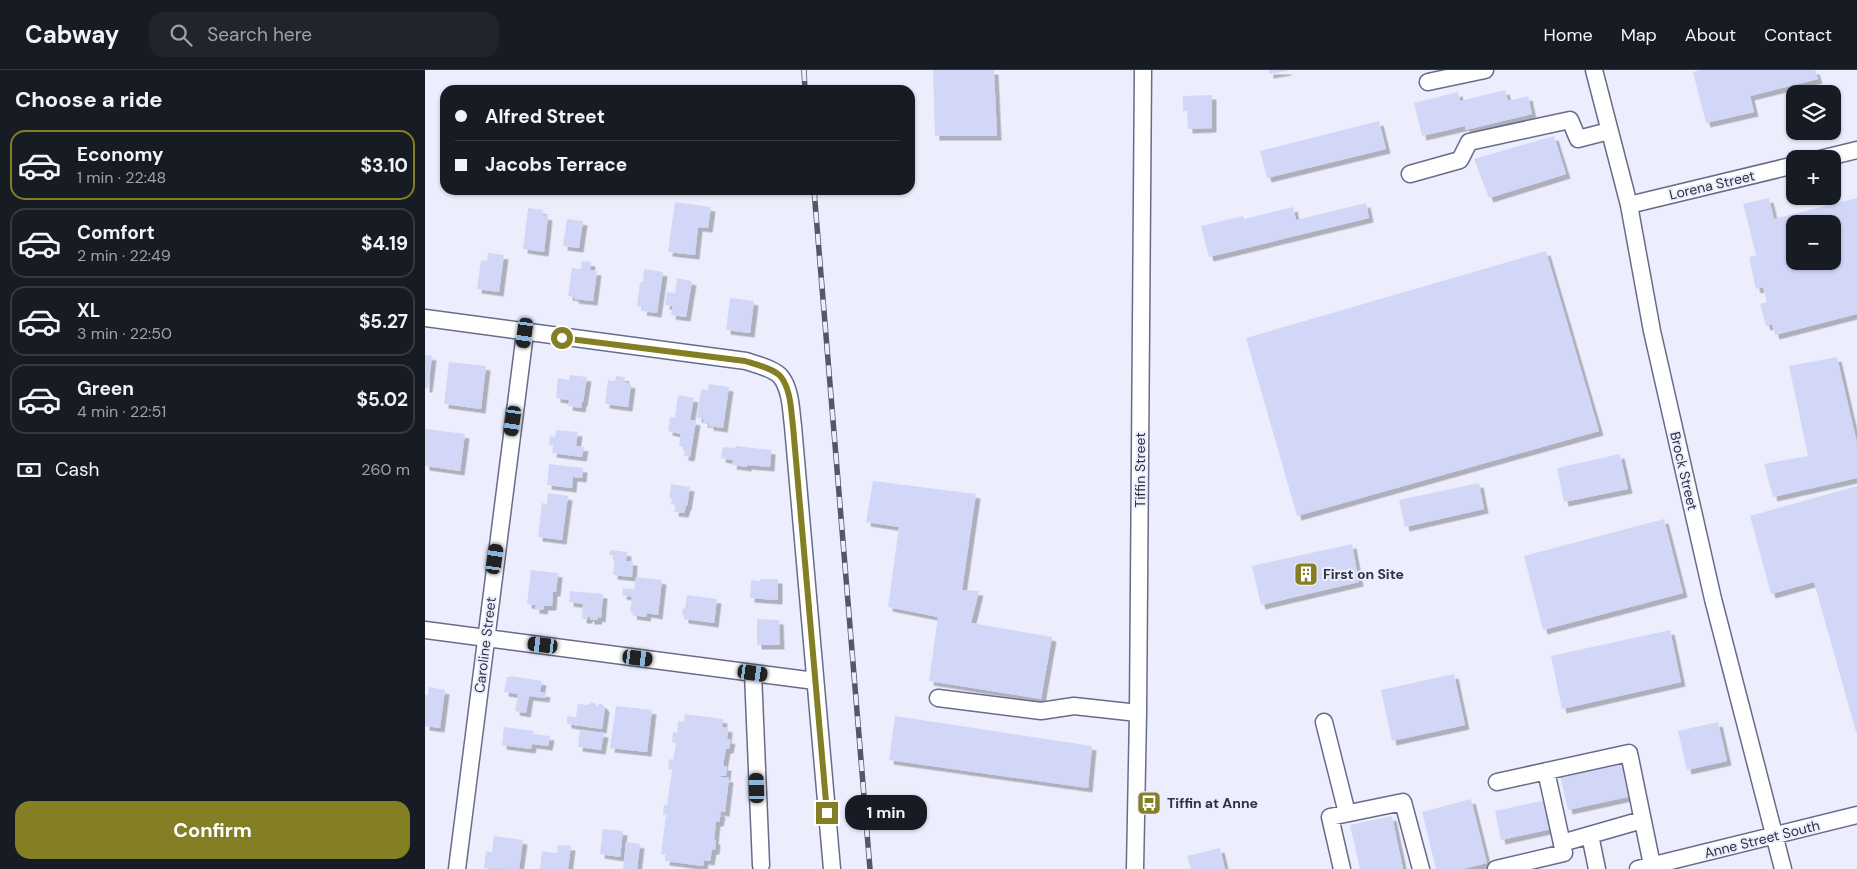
<!DOCTYPE html>
<html lang="en">
<head>
<meta charset="utf-8">
<style>
	:root { --surface:#171b24; --page:#20242c; --text:#f1f3f6; --muted:#9ea1a6; --line:#363941; --accent:#847e25 }
	body { margin:0; font-family:"DM Sans",sans-serif; background:var(--page); color:var(--text); height:100vh; display:flex; flex-direction:column; font-size:19px; white-space:nowrap }
	* { box-sizing:border-box; margin:0 }
	p { font-size:16px; color:var(--muted) }
	.icon { flex:none; width:28px; height:28px; fill:none; stroke:currentColor; stroke-width:2; stroke-linecap:round; stroke-linejoin:round }
	.map { position:relative; flex:1; overflow:hidden }
	.side { display:flex; flex-direction:column; background:var(--surface); width:425px }
	.side>* { flex:none }
	.top-card { position:absolute; left:15px; top:15px; width:475px; height:110px; border-radius:15px; box-shadow:0 1px 4px #0004; display:grid; align-content:center; height:110px; padding:0 15px; background:var(--surface) }
	.controls { position:absolute; left:1361px; top:15px; display:grid; gap:10px }
	.controls a { display:grid; place-items:center; width:55px; height:55px; border-radius:10px; background:var(--surface); box-shadow:0 1px 4px #0004; font-size:25px }
	.end { position:absolute; width:22px; height:22px; margin:-11px; border:6px solid #847e25; background:#fff; box-shadow:0 0 0 2px #fff }
	.from { border-radius:50% }
	.bubble { position:absolute; height:35px; border-radius:15px; background:var(--surface); box-shadow:0 1px 4px #0004; font-size:16px; font-weight:700; line-height:35px; text-align:center }
	.car { position:absolute; width:15px; height:30px; margin:-15px -8px; border-radius:6px; box-shadow:0 0 4px 1px #0007; background:linear-gradient(#222 24%,#8ab4d8 0 40%,#222 0 76%,#8ab4d8 0 86%,#222 0) }
	.top-card b { display:flex; align-items:center; gap:18px; height:48px; font-size:19px }
	.top-card b+b { border-top:1px solid var(--line) }
	.top-card i { width:12px; height:12px; background:var(--text) }
	ul { padding:0; list-style:none }
	li { display:flex; align-items:center; gap:15px; height:70px; margin:0 10px 8px; padding:0 5px; border:2px solid var(--line); border-radius:15px }
	li div { flex:1 }
	li b { display:block; font-size:19px }
	li em { font-style:normal; font-weight:700 }
	li.selected { border-color:var(--accent) }
	li>.icon { width:45px; height:45px; stroke-width:1.5 }
	h2 { padding:0 15px; font-size:22px; line-height:60px }
	.pay { display:flex; align-items:center; gap:12px; height:55px; padding:0 15px; font-size:19px }
	.pay p { margin-inline-start:auto }
	.cta { display:flex; gap:10px; margin-top:auto; padding:10px 15px }
	.cta a { flex:1; height:58px; border-radius:15px; background:var(--accent); color:#fff; font-size:20px; font-weight:700; line-height:58px; text-align:center }
	header { display:flex; align-items:center; gap:30px; box-sizing:border-box; height:70px; padding:0 25px; background:var(--surface); border-bottom:1px solid var(--line) }
	header strong { font-size:24px }
	nav { display:flex; gap:28px; margin-inline-start:auto; font-size:18px }
	.search { width:350px; height:45px; background:var(--page); display:flex; align-items:center; gap:12px; box-sizing:border-box; padding:0 18px; border-radius:15px; color:var(--muted); font-size:19px }
	main { display:flex; flex:1; min-height:0 }
	.map>svg:first-child { display:block }
</style>
</head>
<body>
<header>
<strong>Cabway</strong>
<div class="search"><svg class="icon" aria-label="search" viewBox="0 0 24 24"><circle cx="10" cy="10" r="6"/><path d="M15 15l6 6"/></svg>Search here</div>
<nav><a>Home</a><a>Map</a><a>About</a><a>Contact</a></nav>
</header>
<main>
<section class="side">
<h2>Choose a ride</h2>
<ul>
<li class="selected"><svg class="icon" aria-label="car" viewBox="0 0 24 24"><path d="M5 17H2v-5l4-1 3-4h7l3 4 3 1v5h-3M9 17h6M6 11h13"/><circle cx="7" cy="17" r="2"/><circle cx="17" cy="17" r="2"/></svg><div><b>Economy</b><p>1 min · 22:48</p></div><em>$3.10</em></li>
<li><svg class="icon" aria-label="car" viewBox="0 0 24 24"><path d="M5 17H2v-5l4-1 3-4h7l3 4 3 1v5h-3M9 17h6M6 11h13"/><circle cx="7" cy="17" r="2"/><circle cx="17" cy="17" r="2"/></svg><div><b>Comfort</b><p>2 min · 22:49</p></div><em>$4.19</em></li>
<li><svg class="icon" aria-label="car" viewBox="0 0 24 24"><path d="M5 17H2v-5l4-1 3-4h7l3 4 3 1v5h-3M9 17h6M6 11h13"/><circle cx="7" cy="17" r="2"/><circle cx="17" cy="17" r="2"/></svg><div><b>XL</b><p>3 min · 22:50</p></div><em>$5.27</em></li>
<li><svg class="icon" aria-label="car" viewBox="0 0 24 24"><path d="M5 17H2v-5l4-1 3-4h7l3 4 3 1v5h-3M9 17h6M6 11h13"/><circle cx="7" cy="17" r="2"/><circle cx="17" cy="17" r="2"/></svg><div><b>Green</b><p>4 min · 22:51</p></div><em>$5.02</em></li>
</ul>
<div class="pay"><svg class="icon" aria-label="cash" viewBox="0 0 24 24"><path d="M3 7h18v10H3z"/><circle cx="12" cy="12" r="2"/></svg>Cash<p>260 m</p></div>
<div class="cta"><a>Confirm</a></div>
</section>
<div class="map">
<svg width="1432" height="799" viewBox="0 0 1432 799">
	<defs>
		<filter id="shadow"><feDropShadow dx="4.5" dy="4.5" stdDeviation="0" flood-color="#0004"/></filter>
	</defs>
	<rect width="100%" height="100%" fill="#eceefd"/>
	<!-- building -->
	<path fill="#d2d7f8" fill-rule="evenodd" filter="url(#shadow)" d="M 508,0 L 569,0 L 572,66 L 510,66 Z
		M 844,0 L 862,0 L 862,1 L 844,4 Z
		M 1275,0 L 1390,0 L 1393,9 L 1325,26 L 1329,42 L 1281,53 L 1268,2 Z
		M 1080,20 L 1083,31 L 1103,26 L 1107,44 L 1040,60 L 1040,56 L 997,66 L 989,33 L 1033,22 L 1035,31 Z
		M 787,25 L 787,58 L 763,59 L 762,41 L 758,41 L 758,26 Z
		M 954,51 L 961,79 L 842,108 L 835,81 Z
		M 1129,66 L 1141,104 L 1064,128 L 1049,89 Z
		M 1344,128 L 1349,149 L 1432,128 L 1432,244 L 1350,265 L 1347,254 L 1341,256 L 1335,234 L 1342,232 L 1338,217 L 1331,219 L 1324,187 L 1331,185 L 1318,134 ZM 1370,154 L 1408,154 L 1408,191 L 1370,191 Z
		M 250,132 L 286,137 L 283,158 L 273,157 L 270,185 L 243,182 Z
		M 941,133 L 944,148 L 784,187 L 776,156 L 818,146 L 819,149 L 868,137 L 871,150 Z
		M 103,138 L 118,140 L 117,145 L 123,146 L 119,182 L 98,179 Z
		M 142,149 L 158,151 L 154,178 L 138,176 Z
		M 1121,181 L 1174,361 L 872,446 L 821,268 Z
		M 63,183 L 79,185 L 74,222 L 52,219 L 56,190 L 62,191 Z
		M 157,191 L 166,192 L 165,200 L 172,201 L 168,231 L 149,229 L 150,227 L 143,226 L 147,198 L 156,199 Z
		M 219,199 L 238,202 L 232,243 L 217,241 L 218,237 L 212,236 L 215,212 L 218,212 Z
		M 252,208 L 267,211 L 261,247 L 246,245 L 248,236 L 240,235 L 242,222 L 250,223 Z
		M 305,228 L 329,231 L 325,263 L 301,260 Z
		M 0,285 L 7,286 L 3,318 L 0,318 Z
		M 1412,287 L 1432,373 L 1432,408 L 1348,427 L 1339,394 L 1383,386 L 1364,296 Z
		M 24,292 L 61,296 L 56,339 L 19,334 Z
		M 145,305 L 162,307 L 158,332 L 157,332 L 156,338 L 143,336 L 144,330 L 131,328 L 133,308 L 144,310 Z
		M 191,306 L 200,307 L 199,312 L 206,314 L 203,337 L 180,334 L 183,310 L 190,311 Z
		M 284,314 L 304,317 L 298,358 L 284,356 L 284,353 L 278,353 L 279,349 L 272,348 L 276,319 L 283,320 Z
		M 253,325 L 269,328 L 265,350 L 271,351 L 265,387 L 259,386 L 260,377 L 254,376 L 256,364 L 243,361 L 245,347 L 250,348 Z
		M 0,359 L 40,364 L 35,401 L 0,396 Z
		M 131,360 L 153,362 L 151,376 L 159,377 L 157,387 L 127,383 L 128,375 L 124,375 L 125,366 L 130,367 Z
		M 311,376 L 346,380 L 345,397 L 322,395 L 322,397 L 307,395 L 308,390 L 296,388 L 298,377 L 310,378 Z
		M 1195,384 L 1203,419 L 1139,432 L 1132,398 Z
		M 124,394 L 158,398 L 157,408 L 148,407 L 147,418 L 122,415 Z
		M 448,411 L 551,424 L 537,520 L 554,521 L 546,553 L 627,567 L 616,629 L 504,611 L 513,547 L 463,537 L 474,457 L 441,452 Z
		M 1054,413 L 1059,439 L 980,457 L 974,430 Z
		M 246,414 L 265,417 L 262,436 L 261,436 L 259,443 L 249,442 L 250,435 L 246,434 L 247,429 L 244,428 Z
		M 1432,416 L 1432,662 L 1431,662 L 1389,512 L 1346,524 L 1325,446 Z
		M 123,423 L 143,426 L 137,470 L 113,467 L 117,433 L 122,434 Z
		M 1239,449 L 1258,523 L 1118,560 L 1099,486 Z
		M 927,474 L 934,512 L 836,535 L 827,496 Z
		M 185,480 L 202,482 L 201,491 L 208,491 L 207,507 L 188,505 L 190,486 L 184,485 Z
		M 106,500 L 133,503 L 131,522 L 128,522 L 127,536 L 119,536 L 118,540 L 110,539 L 110,535 L 102,534 Z
		M 211,507 L 237,510 L 233,545 L 222,543 L 221,547 L 207,545 L 208,542 L 205,541 L 207,527 L 197,525 L 198,518 L 209,519 Z
		M 335,509 L 353,509 L 353,530 L 325,528 L 326,510 L 335,511 Z
		M 145,521 L 178,524 L 176,548 L 173,547 L 172,550 L 165,550 L 165,547 L 163,547 L 163,549 L 157,549 L 158,534 L 144,532 Z
		M 262,525 L 292,529 L 289,553 L 259,549 L 259,545 L 257,545 L 258,538 L 260,539 Z
		M 332,549 L 354,550 L 355,575 L 332,575 Z
		M 1245,560 L 1256,612 L 1137,639 L 1126,586 Z
		M 1029,604 L 1040,655 L 967,671 L 956,620 Z
		M 86,606 L 117,611 L 115,622 L 121,623 L 120,628 L 104,626 L 101,643 L 90,641 L 93,624 L 79,622 L 82,607 L 86,607 Z
		M 4,617 L 20,620 L 15,658 L 0,656 L 0,625 L 3,625 Z
		M 166,632 L 170,633 L 172,637 L 174,634 L 177,634 L 180,638 L 177,659 L 142,654 L 142,646 L 151,647 L 153,634 L 163,635 Z
		M 191,636 L 227,640 L 222,682 L 185,678 Z
		M 260,644 L 298,649 L 297,657 L 303,658 L 302,669 L 306,670 L 304,679 L 301,679 L 298,696 L 302,696 L 301,706 L 296,706 L 296,707 L 304,708 L 300,742 L 292,741 L 296,743 L 294,752 L 291,752 L 289,770 L 291,770 L 290,780 L 287,780 L 285,791 L 279,790 L 278,796 L 240,791 L 241,785 L 236,784 L 241,745 L 238,745 L 239,735 L 242,735 L 247,700 L 243,699 L 244,689 L 248,690 L 251,673 L 247,672 L 248,662 L 252,663 L 253,651 L 259,652 Z
		M 470,646 L 667,676 L 663,718 L 464,690 Z
		M 1293,652 L 1302,691 L 1262,700 L 1253,661 Z
		M 79,657 L 109,661 L 108,664 L 125,666 L 123,676 L 107,674 L 106,679 L 77,675 Z
		M 155,660 L 179,663 L 176,680 L 153,677 Z
		M 1200,691 L 1207,726 L 1143,740 L 1135,705 Z
		M 1046,729 L 1062,793 L 1038,799 L 1011,799 L 997,742 Z
		M 1125,729 L 1131,758 L 1076,770 L 1070,741 Z
		M 967,746 L 978,799 L 935,799 L 925,755 Z
		M 178,759 L 198,761 L 195,787 L 175,784 Z
		M 69,766 L 98,770 L 94,799 L 59,798 L 61,781 L 67,782 Z
		M 201,772 L 215,774 L 212,799 L 198,799 Z
		M 133,775 L 146,776 L 143,799 L 115,799 L 117,781 L 132,783 Z
		M 795,778 L 800,799 L 766,799 L 762,786 Z"/>
	<g fill="none" stroke-linecap="round" stroke-linejoin="round">
		<!-- minor casing -->
		<g stroke="#676c8a" stroke-width="19">
			<path id="minor" d="M 1169,0 L 1204,135 L 1227,261 L 1288,529 L 1358,799
				M 1003,12 L 1060,0
				M 1395,89 L 1432,80
				M 985,104 L 1035,90 L 1044,72 L 1145,50 L 1153,69 L 1184,61
				M 1204,135 L 1370,95
				M 0,248 L 321,291 C 330,294 350,299 356,307 C 366,320 366,341 368,356 L 407,799
				M 0,560 L 390,611
				M 328,603 L 336,795
				M 513,628 L 616,641 L 649,636 L 713,643
				M 899,652 L 922,743
				M 1072,712 L 1204,683 L 1227,795
				M 1165,765 L 1172,799
				M 1137,773 L 1217,750
				M 32,799 L 100,263
				M 710,799 L 713,643 L 718,0
				M 917,799 L 905,747 L 978,732 L 996,799
				M 1071,799 L 1139,783 L 1121,701
				M 1213,799 L 1432,745"/>
		</g>
		<!-- minor -->
		<use href="#minor" stroke="#fff" stroke-width="16"/>
		<!-- rail casing -->
		<g stroke="#555766" stroke-width="5.5">
			<path id="rail" d="M 379,0 L 380,20
				M 389,120 L 445,799"/>
		</g>
		<!-- rail -->
		<use href="#rail" stroke="#eceefd" stroke-width="4" stroke-dasharray="11" stroke-linecap="butt"/>
	</g>
	<g fill="none" stroke-linecap="round" stroke-linejoin="round">
		<!-- route -->
		<path stroke="#847e25" stroke-width="6" d="M 137,268 L 320,291 C 330,294 350,299 356,307 C 366,320 366,341 368,356 L 402,743"/>
	</g>
	<!-- icons -->
	<defs>
		<g id="building-square" transform="scale(1.25)"><rect x="-9" y="-9" width="18" height="18" rx="4" fill="#847e25" stroke="#eceefd"/><path d="M-4-6H4V6H1V3H-1V6H-4ZM-2.5-4.3h1.7v1.8h-1.7ZM.8-4.3h1.7v1.8H.8ZM-2.5-1h1.7V.8h-1.7ZM.8-1h1.7V.8H.8Z" fill="#fff"/></g>
		<g id="bus-square" transform="scale(1.25)"><rect x="-9" y="-9" width="18" height="18" rx="4" fill="#847e25" stroke="#eceefd"/><path d="M-5-6H5V4H4V6H2V4H-2V6H-4V4H-5ZM-3.5-4V0h7V-4ZM-3.5 1.2v1.5H-2V1.2ZM2 1.2v1.5H3.5V1.2Z" fill="#fff"/></g>
	</defs>
	<g fill-rule="evenodd">
		<use href="#building-square" x="881" y="504"/>
		<use href="#bus-square" x="724" y="733"/>
	</g>
	<g text-anchor="middle" dominant-baseline="central" stroke-width="4" stroke-linejoin="round" paint-order="stroke">
		<!-- street labels -->
		<g font-size="14" fill="#2f313f" stroke="#eceefd">
			<text transform="translate(1287 115) rotate(-13)">Lorena Street</text>
			<text transform="translate(715 400) rotate(-90)">Tiffin Street</text>
			<text transform="translate(1259 401) rotate(77)">Brock Street</text>
			<text transform="translate(60 575) rotate(-83)">Caroline Street</text>
			<text transform="translate(1337 769) rotate(-14)">Anne Street South</text>
		</g>
		<!-- poi labels -->
		<g font-size="14" font-weight="bold" fill="#2f313f" stroke="#eceefd" text-anchor="start">
			<text x="898" y="504">First on Site</text>
			<text x="742" y="733">Tiffin at Anne</text>
		</g>
	</g>
</svg>
<div class="controls">
<a><svg class="icon" aria-label="layers" viewBox="0 0 24 24"><path d="M12 4l9 5-9 5-9-5zM3 14l9 5 9-5"/></svg></a>
<a>+</a>
<a>−</a>
</div>
<i class="end from" style="left:137px;top:268px"></i>
<i class="end" style="left:402px;top:743px"></i>
<div class="bubble" style="left:420px;top:725px;width:82px">1 min</div>
<i class="car" style="left:100px;top:263px;rotate:188deg"></i>
<i class="car" style="left:88px;top:351px;rotate:188deg"></i>
<i class="car" style="left:70px;top:489px;rotate:8deg"></i>
<i class="car" style="left:118px;top:575px;rotate:277deg"></i>
<i class="car" style="left:213px;top:588px;rotate:97deg"></i>
<i class="car" style="left:328px;top:603px;rotate:98deg"></i>
<i class="car" style="left:332px;top:718px;rotate:358deg"></i>
<div class="top-card">
<b><i class="from"></i>Alfred Street</b>
<b><i></i>Jacobs Terrace</b>
</div>
</div>
</main>
</body>
</html>
